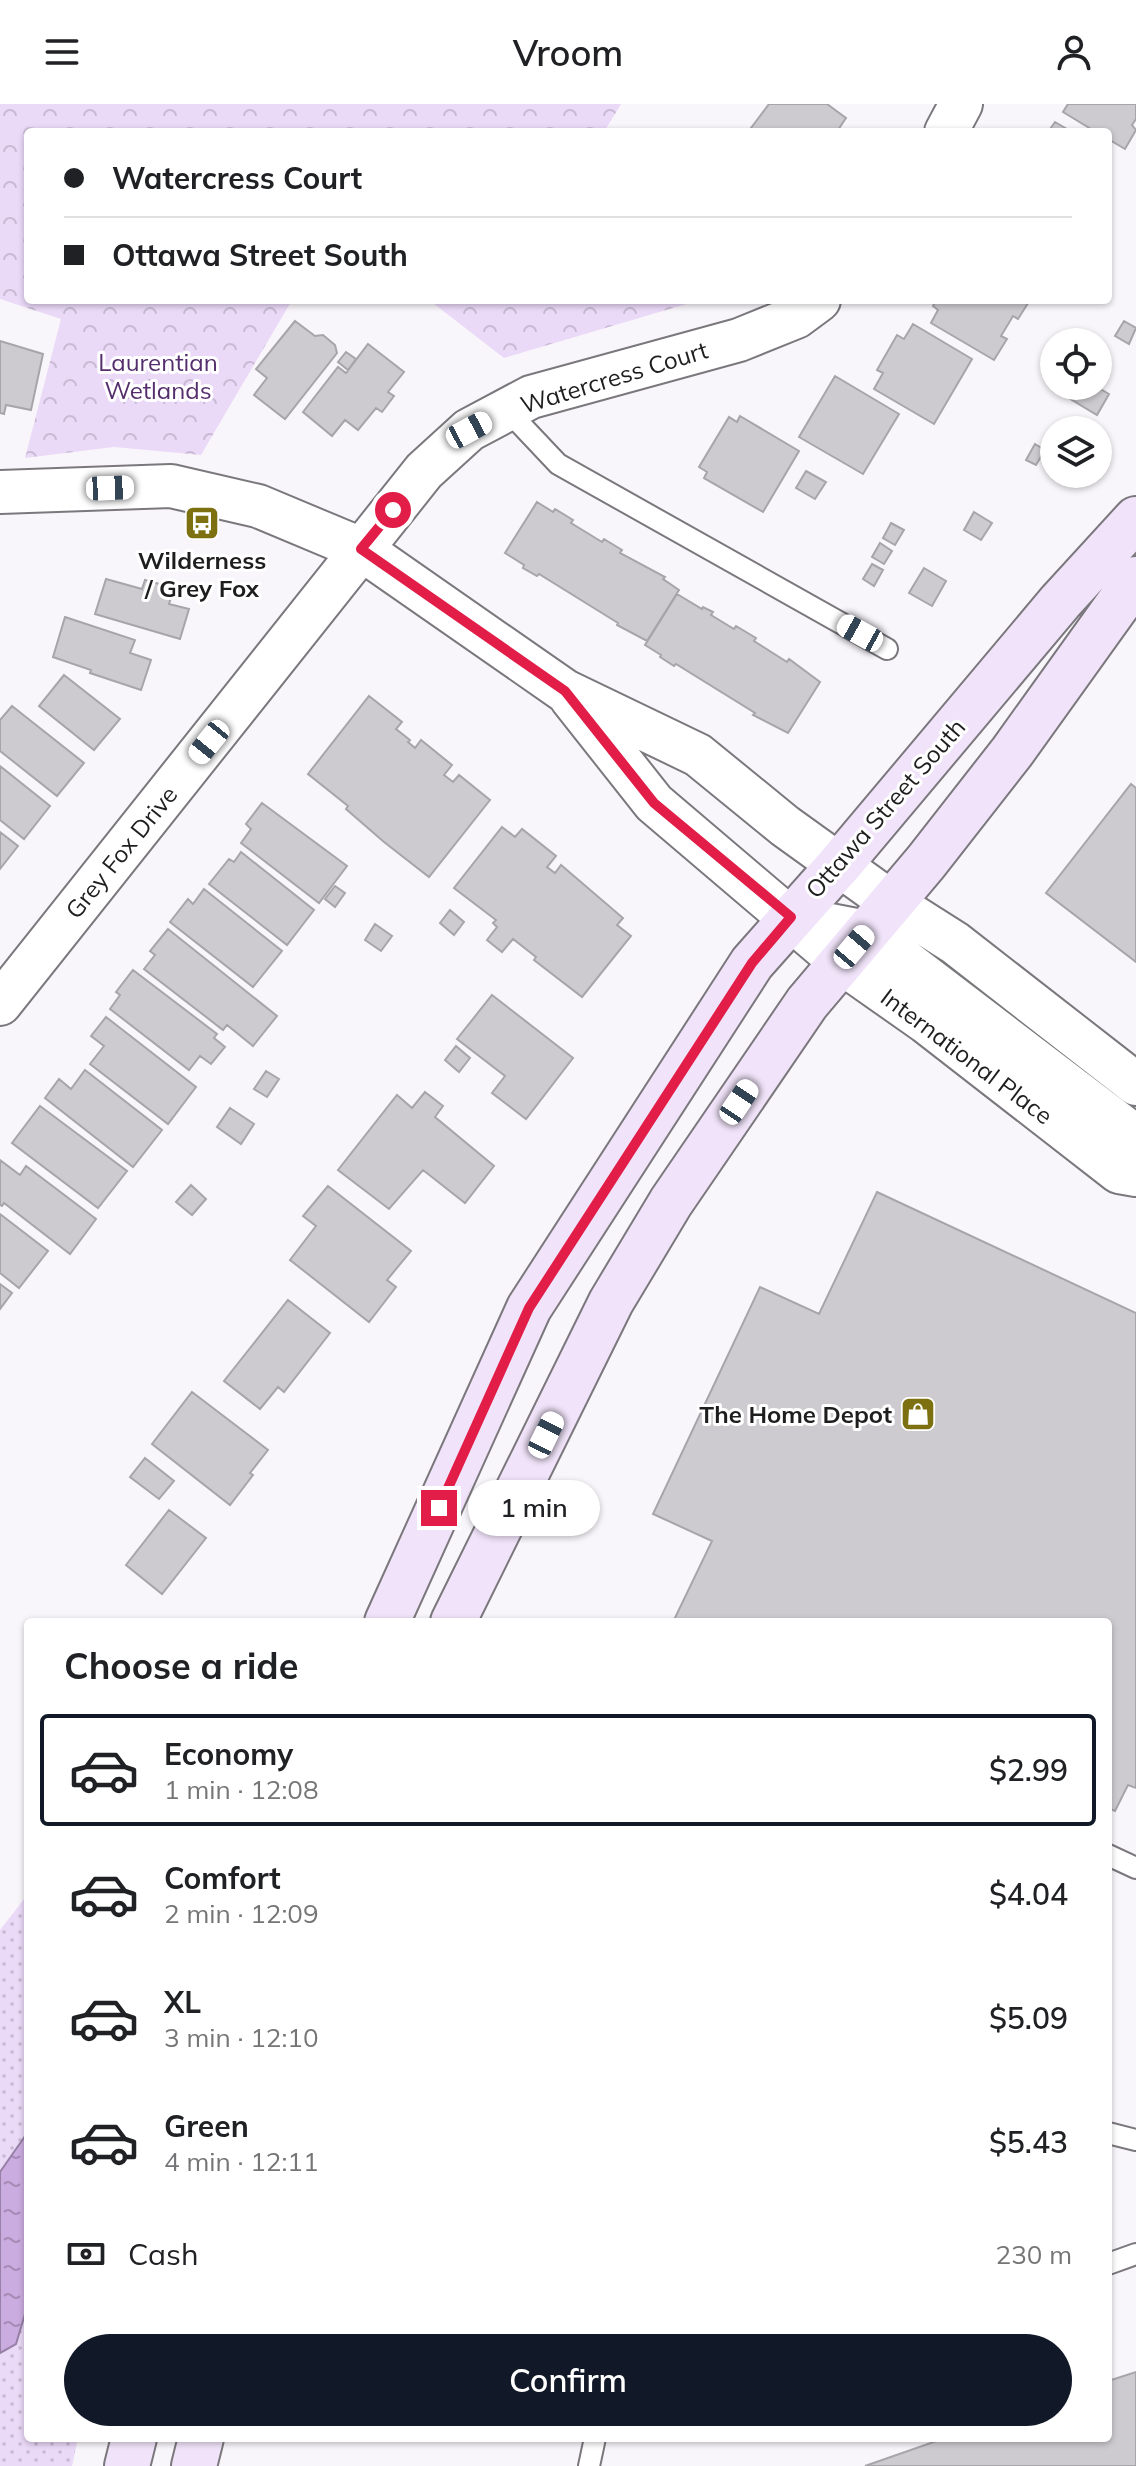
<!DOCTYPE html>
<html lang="en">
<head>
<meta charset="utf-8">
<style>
	:root { --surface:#fff; --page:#f2f2f2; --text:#202124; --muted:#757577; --line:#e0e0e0; --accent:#111827 }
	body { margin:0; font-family:Mulish,sans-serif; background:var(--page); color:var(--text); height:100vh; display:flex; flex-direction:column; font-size:30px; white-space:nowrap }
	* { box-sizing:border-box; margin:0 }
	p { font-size:26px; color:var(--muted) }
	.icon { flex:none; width:44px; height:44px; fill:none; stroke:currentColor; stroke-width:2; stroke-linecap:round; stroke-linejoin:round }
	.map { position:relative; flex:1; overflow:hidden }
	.panel { position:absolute; left:24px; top:1514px; width:1088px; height:824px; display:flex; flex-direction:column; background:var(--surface); border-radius:8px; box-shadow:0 2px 6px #0004 }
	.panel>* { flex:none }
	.hud { position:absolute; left:24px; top:24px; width:1088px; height:176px; border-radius:8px; box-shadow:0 2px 6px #0004; display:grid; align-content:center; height:176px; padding:0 40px; background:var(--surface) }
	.controls { position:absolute; left:1040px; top:224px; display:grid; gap:16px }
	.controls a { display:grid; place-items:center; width:72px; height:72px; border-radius:50%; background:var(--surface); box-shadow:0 2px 6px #0004; font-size:40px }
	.end { position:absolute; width:36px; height:36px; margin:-18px; border:10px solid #e11d48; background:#fff; box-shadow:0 0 0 4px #fff }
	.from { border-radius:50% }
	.bubble { position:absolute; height:56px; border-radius:28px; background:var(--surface); box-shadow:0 2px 6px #0004; font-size:26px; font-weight:600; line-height:56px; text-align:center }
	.car { position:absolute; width:24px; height:48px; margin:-24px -12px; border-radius:10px; box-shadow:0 0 6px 2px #0007; background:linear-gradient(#fff 24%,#345 0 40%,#fff 0 76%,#345 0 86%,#fff 0) }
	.hud b { display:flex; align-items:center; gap:28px; height:76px; font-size:30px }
	.hud b+b { border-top:2px solid var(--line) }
	.hud i { width:20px; height:20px; background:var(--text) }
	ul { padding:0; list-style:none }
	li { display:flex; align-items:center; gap:24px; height:112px; margin:0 16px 12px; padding:0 24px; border:4px solid transparent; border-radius:8px }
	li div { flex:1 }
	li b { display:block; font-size:30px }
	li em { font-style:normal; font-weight:600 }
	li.on { border-color:var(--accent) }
	li>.icon { width:72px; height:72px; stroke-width:1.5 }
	h2 { padding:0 40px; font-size:36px; line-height:96px }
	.pay { display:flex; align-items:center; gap:20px; height:88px; padding:0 40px; font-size:30px }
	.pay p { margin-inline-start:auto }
	.action { display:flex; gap:16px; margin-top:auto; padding:16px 40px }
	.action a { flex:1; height:92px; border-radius:48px; background:var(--accent); color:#fff; font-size:32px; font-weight:600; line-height:92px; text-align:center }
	header { display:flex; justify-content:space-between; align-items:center; height:104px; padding:0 40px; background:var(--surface); font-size:36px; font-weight:600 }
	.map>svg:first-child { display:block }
</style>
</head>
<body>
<header><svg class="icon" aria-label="menu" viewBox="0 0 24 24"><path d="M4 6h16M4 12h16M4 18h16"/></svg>Vroom<svg class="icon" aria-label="person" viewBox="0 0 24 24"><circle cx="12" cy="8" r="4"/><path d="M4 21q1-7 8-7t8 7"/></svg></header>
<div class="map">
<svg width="1136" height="2362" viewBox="0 0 1136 2362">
	<defs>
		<pattern id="grass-dots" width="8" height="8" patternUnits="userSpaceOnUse" patternTransform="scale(2)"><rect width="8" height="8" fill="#ebd9f8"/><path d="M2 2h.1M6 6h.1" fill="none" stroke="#c9bad4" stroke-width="1.8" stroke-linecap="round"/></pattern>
		<pattern id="forest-crowns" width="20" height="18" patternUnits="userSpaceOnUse" patternTransform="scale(2)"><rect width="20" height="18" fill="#ebd9f8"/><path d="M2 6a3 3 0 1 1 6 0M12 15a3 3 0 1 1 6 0" fill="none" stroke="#c9bad4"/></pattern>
		<pattern id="water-ripples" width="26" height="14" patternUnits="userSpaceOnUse" patternTransform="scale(2)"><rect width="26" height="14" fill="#cbace0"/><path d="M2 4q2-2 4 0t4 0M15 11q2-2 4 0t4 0" fill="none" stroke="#a48bb5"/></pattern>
	</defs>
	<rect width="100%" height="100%" fill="#f9f6fb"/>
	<!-- grass -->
	<path fill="url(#grass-dots)" d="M 28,1790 L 28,2334 L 78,2334 L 72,2362 L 0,2362 L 0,1826 Z"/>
	<!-- forest -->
	<path fill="url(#forest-crowns)" d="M 0,0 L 621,0 L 604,28 L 28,28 L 28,196 L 292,196 L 201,351 L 114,343 L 25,354 L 61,215 L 0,195 Z
		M 429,196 L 700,196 L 504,254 Z"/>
	<!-- water -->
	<path fill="url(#water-ripples)" stroke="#9781a6" stroke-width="2" d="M 28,2028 L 28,2200 L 16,2240 L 0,2249 L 0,2068 Z"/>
	<!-- building -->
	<path fill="#cecbd0" stroke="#a7a5a9" stroke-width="2" d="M 769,0 L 827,0 L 846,14 L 838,26 L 841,28 L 748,28 Z
		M 1068,0 L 1136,0 L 1136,15 L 1132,21 L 1136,26 L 1125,45 L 1108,35 L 1108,28 L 1096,28 L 1063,8 Z
		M 1055,18 L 1072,28 L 1048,28 Z
		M 936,196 L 1030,196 L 1018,215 L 1013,212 L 1001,232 L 1007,235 L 994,256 L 931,219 L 938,206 L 933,202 Z
		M 295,217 L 315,232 L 323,231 L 335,241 L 337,249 L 285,315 L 254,291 L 267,274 L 256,265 Z
		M 1124,217 L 1136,224 L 1129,240 L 1115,232 Z
		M 913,220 L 972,255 L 934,320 L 874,285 L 883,269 L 877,266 L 897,231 L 904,235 Z
		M 0,237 L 43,250 L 31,306 L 6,301 L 4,310 L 0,309 Z
		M 368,240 L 404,268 L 388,288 L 394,292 L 382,308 L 376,304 L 358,326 L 345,316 L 332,332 L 303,308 L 338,263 L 346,269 Z
		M 346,248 L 356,255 L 348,266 L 338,258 Z
		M 835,272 L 899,310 L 863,370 L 799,333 Z
		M 1073,282 L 1095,282 L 1109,290 L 1097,311 L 1067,293 Z
		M 740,312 L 799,347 L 763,408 L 704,374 L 707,368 L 699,363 L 729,313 L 737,318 Z
		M 1035,340 L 1045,346 L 1036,361 L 1026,356 Z
		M 806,367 L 826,378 L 815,395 L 796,384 Z
		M 537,398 L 553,408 L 555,405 L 573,416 L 571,419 L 602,438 L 604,435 L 622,446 L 620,449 L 665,473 L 663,475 L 679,486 L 647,537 L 617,521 L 618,519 L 539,470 L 537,472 L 523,464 L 524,461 L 505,449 Z
		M 974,408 L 992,419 L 981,436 L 964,426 Z
		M 891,419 L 904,426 L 895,441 L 883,434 Z
		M 880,439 L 892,447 L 884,460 L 872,453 Z
		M 872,460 L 883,466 L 874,482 L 863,475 Z
		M 924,464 L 946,477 L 932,502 L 909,489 Z
		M 106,475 L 142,485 L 145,476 L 174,484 L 169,500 L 189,505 L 180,535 L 95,510 Z
		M 677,490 L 702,505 L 703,503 L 713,508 L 711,511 L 734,525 L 736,522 L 756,534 L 754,537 L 787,558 L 789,555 L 820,578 L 788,629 L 753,611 L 755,609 L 676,560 L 674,562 L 660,553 L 661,551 L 645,541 Z
		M 65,513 L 135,536 L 130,549 L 151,556 L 141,586 L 90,569 L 91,566 L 53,553 Z
		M 64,571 L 120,615 L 94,646 L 39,602 Z
		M 369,592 L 402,618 L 396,625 L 410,636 L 408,638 L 415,644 L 421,636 L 452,661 L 444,671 L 453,678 L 459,671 L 490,696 L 429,773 L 384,738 L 346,705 L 348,702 L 308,670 Z
		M 12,602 L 84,659 L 57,692 L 0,647 L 0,616 Z
		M 0,662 L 50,702 L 24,735 L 0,716 Z
		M 1131,680 L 1136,684 L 1136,858 L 1046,789 Z
		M 262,699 L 347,762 L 319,799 L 241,739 L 251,725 L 246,720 Z
		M 502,723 L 515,733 L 522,725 L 556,752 L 547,763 L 555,769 L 561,761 L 623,814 L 617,821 L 631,832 L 582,893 L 534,856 L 536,853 L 513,835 L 502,848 L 487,836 L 497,823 L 493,819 L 496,816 L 454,784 Z
		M 0,728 L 18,742 L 0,765 Z
		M 241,748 L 314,806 L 287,841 L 209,780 L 229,755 L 234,758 Z
		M 335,782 L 345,789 L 335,803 L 325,795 Z
		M 204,785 L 282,847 L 253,883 L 170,818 L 188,795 L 193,800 Z
		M 450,806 L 464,818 L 454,831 L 440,819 Z
		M 375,820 L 392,832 L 381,847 L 365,836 Z
		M 168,825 L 277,912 L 253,942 L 227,921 L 223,926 L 144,865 L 155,851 L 150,847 Z
		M 133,866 L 217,930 L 214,934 L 225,943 L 211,960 L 200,952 L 189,966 L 110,905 L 120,891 L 116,888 Z
		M 492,891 L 573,954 L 526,1015 L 492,989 L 505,972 L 457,935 Z
		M 106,913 L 196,983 L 168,1020 L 90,960 L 104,942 L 91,932 Z
		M 456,942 L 470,954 L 459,968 L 445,956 Z
		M 85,966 L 162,1026 L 133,1063 L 45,994 L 59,975 L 71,985 Z
		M 266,967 L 279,975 L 267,993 L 254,985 Z
		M 425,988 L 443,1002 L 435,1013 L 494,1062 L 465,1099 L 423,1066 L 389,1105 L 338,1066 L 397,991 L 412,1004 Z
		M 40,1002 L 127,1067 L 98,1104 L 12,1039 Z
		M 230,1004 L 254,1020 L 241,1040 L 217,1023 Z
		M 0,1056 L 20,1071 L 26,1062 L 96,1115 L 70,1150 L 4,1099 L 2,1102 L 0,1101 Z
		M 191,1081 L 206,1095 L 192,1111 L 176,1098 Z
		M 328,1082 L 411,1147 L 387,1176 L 396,1183 L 369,1218 L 290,1156 L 316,1122 L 303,1112 Z
		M 877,1088 L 1136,1209 L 1136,1684 L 1128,1681 L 1115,1707 L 1108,1704 L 1108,1518 L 673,1518 L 712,1437 L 653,1410 L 760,1183 L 819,1210 Z
		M 0,1110 L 48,1147 L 19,1184 L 0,1169 Z
		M 0,1180 L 12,1189 L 0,1205 Z
		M 288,1196 L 330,1229 L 284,1288 L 278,1283 L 260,1305 L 224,1277 Z
		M 192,1288 L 268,1346 L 250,1369 L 253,1371 L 230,1401 L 152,1340 Z
		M 145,1354 L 174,1377 L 159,1395 L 130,1373 Z
		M 169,1406 L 206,1434 L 162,1490 L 126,1461 Z
		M 1136,2268 L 1136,2362 L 865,2362 L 945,2334 L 1108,2334 L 1108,2277 Z"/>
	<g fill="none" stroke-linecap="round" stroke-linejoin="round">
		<!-- service casing -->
		<g stroke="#7b787d" stroke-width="24">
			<path id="service" d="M 507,306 L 558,360 L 887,545
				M 1108,1751 L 1136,1764
				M 1108,2029 L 1136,2036
				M 1108,2160 L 1136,2150
				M 589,2362 L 595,2334"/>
		</g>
		<!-- minor casing -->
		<g stroke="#7b787d" stroke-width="46">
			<path id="minor" d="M 946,28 L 961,0
				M 0,388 L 171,382 L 258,402 L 361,445 L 565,587 L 698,651 L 785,722 L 892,799 L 955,839 L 1136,980
				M 571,594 L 654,699 L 842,859 L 926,918 L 1119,1068 L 1136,1071
				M 831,821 L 867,828 L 1136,1033
				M 0,900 L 424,367 L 469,326 L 531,293 L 739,236 L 796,213 L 819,196"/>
		</g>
		<!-- secondary casing -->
		<g stroke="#7b787d" stroke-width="48">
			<path id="secondary" d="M 387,1518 L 529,1204 L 752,859 L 839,761 L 1060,498 L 1136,415
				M 453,1518 L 611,1198 L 671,1098 L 807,899 L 926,758 L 1012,648 L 1136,475
				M 127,2362 L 134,2334
				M 194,2362 L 201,2334"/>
		</g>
		<!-- service -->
		<use href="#service" stroke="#fff" stroke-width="20"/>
		<!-- minor -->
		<use href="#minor" stroke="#fff" stroke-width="42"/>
		<!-- secondary -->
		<use href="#secondary" stroke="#f1e4fa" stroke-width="44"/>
	</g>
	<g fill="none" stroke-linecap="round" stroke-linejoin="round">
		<!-- route -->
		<path stroke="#e11d48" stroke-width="10" d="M 393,406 L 361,445 L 565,587 L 654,699 L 791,813 L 752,859 L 529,1204 L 439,1404"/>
	</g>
	<!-- icons -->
	<defs>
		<g id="bus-square" transform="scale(1.8)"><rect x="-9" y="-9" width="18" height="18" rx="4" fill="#7d7010" stroke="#fff"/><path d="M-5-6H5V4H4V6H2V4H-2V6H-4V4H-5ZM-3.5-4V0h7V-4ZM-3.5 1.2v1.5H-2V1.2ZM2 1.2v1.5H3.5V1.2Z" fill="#fff"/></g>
		<g id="shop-square" transform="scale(1.8)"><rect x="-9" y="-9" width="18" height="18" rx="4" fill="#7d7010" stroke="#fff"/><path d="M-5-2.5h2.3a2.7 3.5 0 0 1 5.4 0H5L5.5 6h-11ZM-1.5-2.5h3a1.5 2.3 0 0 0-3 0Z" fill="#fff"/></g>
	</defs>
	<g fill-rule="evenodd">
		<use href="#bus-square" x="202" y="419"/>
		<use href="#shop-square" x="918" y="1310"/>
	</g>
	<g text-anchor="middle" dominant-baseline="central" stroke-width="6" stroke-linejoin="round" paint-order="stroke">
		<!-- park labels -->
		<g font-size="24" fill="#552e6d" stroke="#fff">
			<text x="158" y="258">Laurentian<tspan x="158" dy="28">Wetlands</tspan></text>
		</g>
		<!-- street labels -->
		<g font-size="24" fill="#1f1e1f" stroke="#fff">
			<text transform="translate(614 273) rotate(-17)">Watercress Court</text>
			<text transform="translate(885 704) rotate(-49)">Ottawa Street South</text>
			<text transform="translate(121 748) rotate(-51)">Grey Fox Drive</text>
			<text transform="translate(967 952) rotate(37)">International Place</text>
		</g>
		<!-- poi labels -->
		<g font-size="24" font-weight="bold" fill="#1f1e1f" stroke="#fff">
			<text x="202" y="456">Wilderness<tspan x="202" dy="28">/ Grey Fox</tspan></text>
			<text x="892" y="1310" text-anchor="end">The Home Depot</text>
		</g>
	</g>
</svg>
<div class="controls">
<a><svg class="icon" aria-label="locate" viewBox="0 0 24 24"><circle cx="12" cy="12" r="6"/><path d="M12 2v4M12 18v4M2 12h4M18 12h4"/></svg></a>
<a><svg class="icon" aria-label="layers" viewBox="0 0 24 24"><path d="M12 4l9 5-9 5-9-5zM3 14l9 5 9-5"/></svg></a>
</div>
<i class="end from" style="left:393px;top:406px"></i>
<i class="end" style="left:439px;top:1404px"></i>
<div class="bubble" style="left:468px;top:1376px;width:132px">1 min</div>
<i class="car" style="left:469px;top:326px;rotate:62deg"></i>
<i class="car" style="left:110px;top:384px;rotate:88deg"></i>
<i class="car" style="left:860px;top:529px;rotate:299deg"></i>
<i class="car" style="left:209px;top:638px;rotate:219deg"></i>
<i class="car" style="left:854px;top:843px;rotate:40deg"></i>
<i class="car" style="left:739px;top:998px;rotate:34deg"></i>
<i class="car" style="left:546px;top:1331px;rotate:26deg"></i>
<div class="hud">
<b><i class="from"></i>Watercress Court</b>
<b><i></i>Ottawa Street South</b>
</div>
<section class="panel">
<h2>Choose a ride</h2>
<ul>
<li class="on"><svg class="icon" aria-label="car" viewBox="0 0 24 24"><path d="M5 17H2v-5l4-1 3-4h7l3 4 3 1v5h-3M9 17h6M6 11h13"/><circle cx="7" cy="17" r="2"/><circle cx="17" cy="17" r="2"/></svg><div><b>Economy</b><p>1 min · 12:08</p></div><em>$2.99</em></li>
<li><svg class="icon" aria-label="car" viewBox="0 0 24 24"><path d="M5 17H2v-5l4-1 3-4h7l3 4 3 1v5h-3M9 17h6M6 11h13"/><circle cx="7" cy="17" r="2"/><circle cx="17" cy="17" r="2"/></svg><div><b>Comfort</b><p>2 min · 12:09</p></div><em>$4.04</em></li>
<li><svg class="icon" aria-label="car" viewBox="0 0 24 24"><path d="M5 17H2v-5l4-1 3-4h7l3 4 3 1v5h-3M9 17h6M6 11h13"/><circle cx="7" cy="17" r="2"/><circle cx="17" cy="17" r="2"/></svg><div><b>XL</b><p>3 min · 12:10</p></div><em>$5.09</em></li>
<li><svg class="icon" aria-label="car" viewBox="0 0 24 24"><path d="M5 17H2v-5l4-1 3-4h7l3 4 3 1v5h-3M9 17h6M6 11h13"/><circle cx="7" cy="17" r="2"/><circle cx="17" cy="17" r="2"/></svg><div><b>Green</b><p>4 min · 12:11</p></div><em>$5.43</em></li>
</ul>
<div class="pay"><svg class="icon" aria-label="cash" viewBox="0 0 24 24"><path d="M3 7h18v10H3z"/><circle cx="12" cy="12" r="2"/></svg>Cash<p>230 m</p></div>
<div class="action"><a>Confirm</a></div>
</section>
</div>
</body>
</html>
